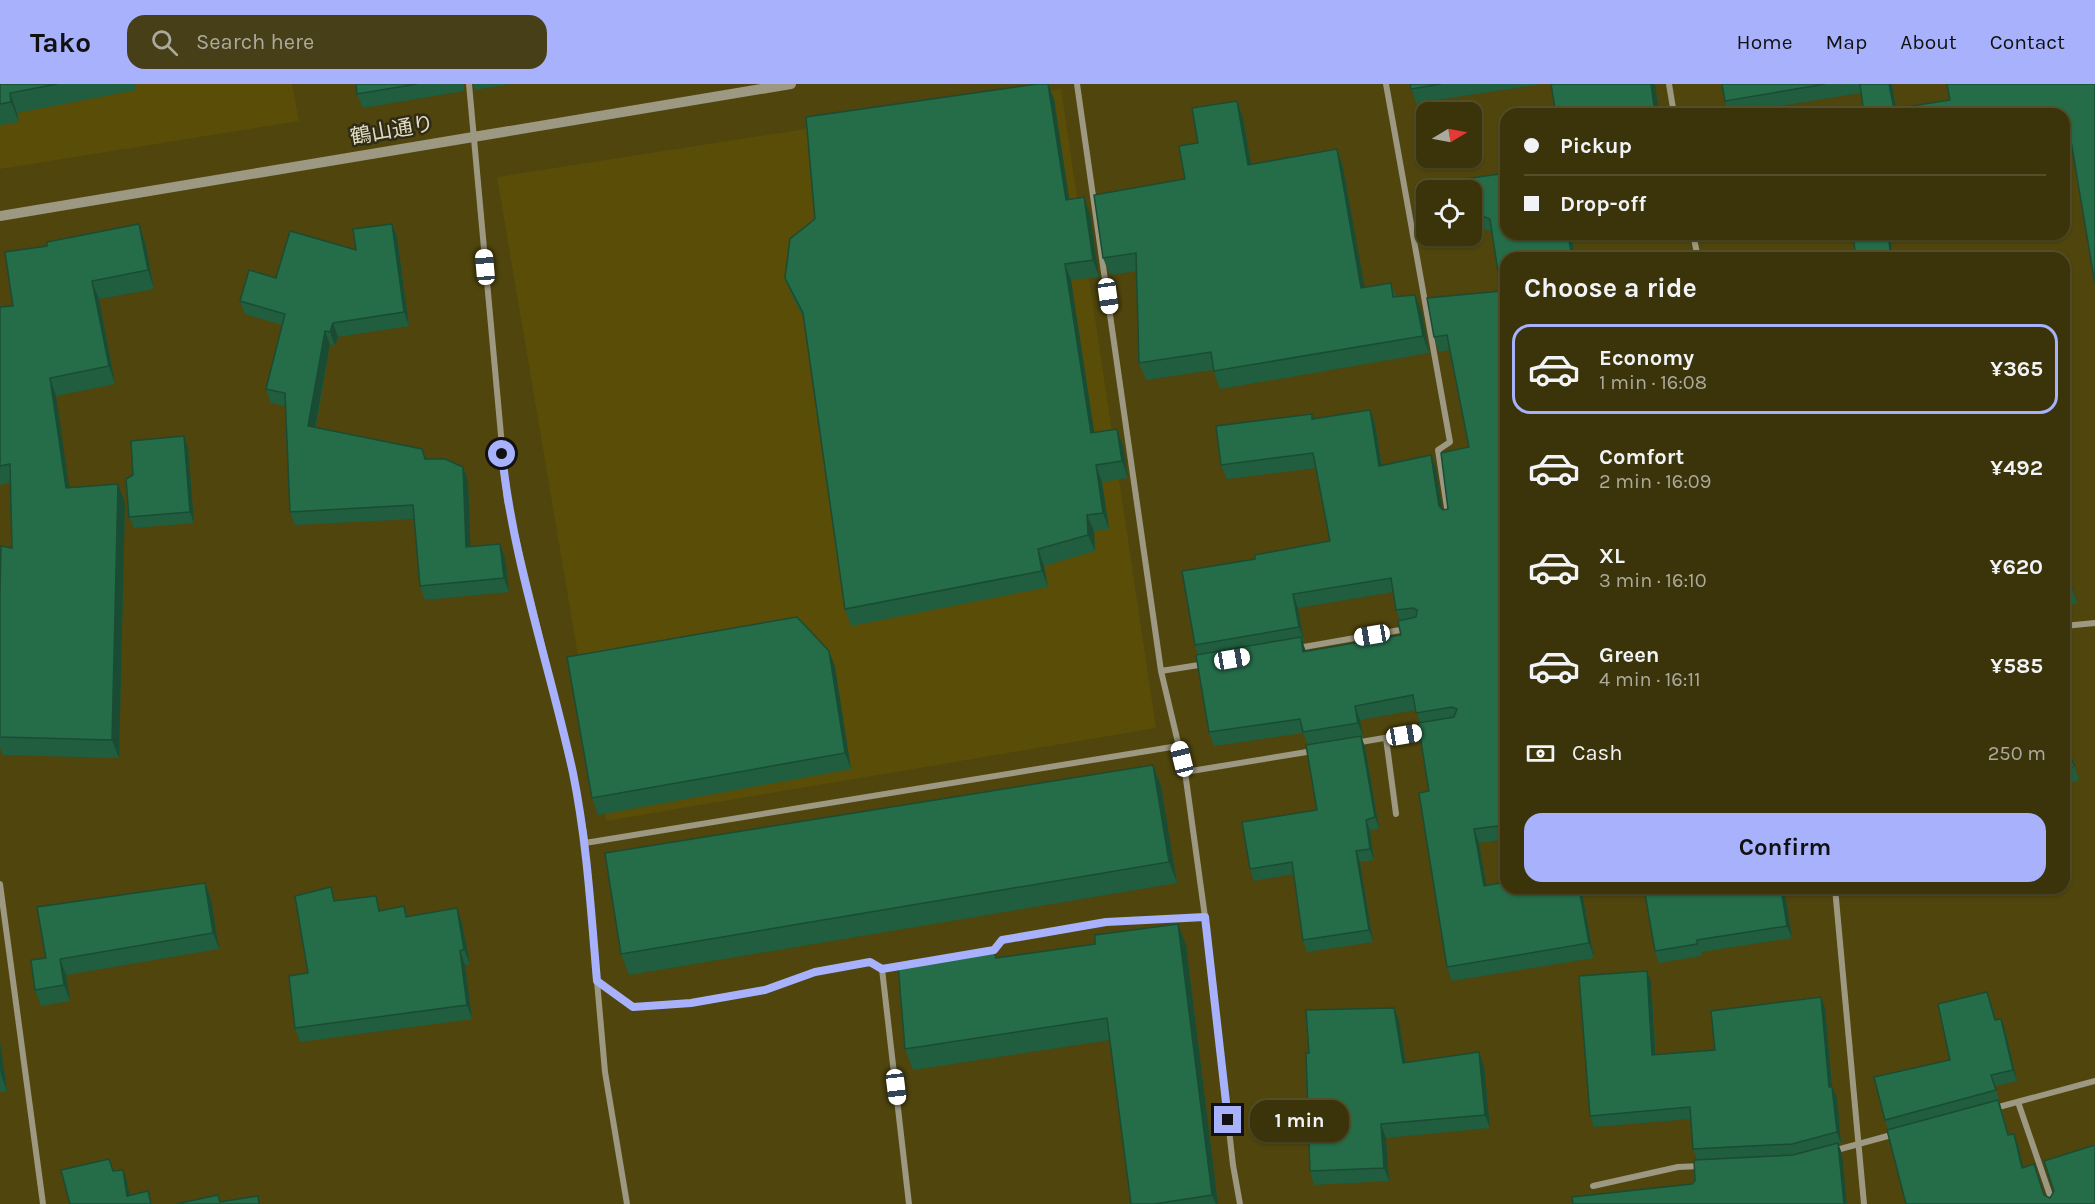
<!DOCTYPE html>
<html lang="en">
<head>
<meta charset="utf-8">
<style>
	:root { --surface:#3b340a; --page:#463f18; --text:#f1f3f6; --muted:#acaa9c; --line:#544f2b; --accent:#a7b1fc }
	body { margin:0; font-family:Karla,"Noto Sans JP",sans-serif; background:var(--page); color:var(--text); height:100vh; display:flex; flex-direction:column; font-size:22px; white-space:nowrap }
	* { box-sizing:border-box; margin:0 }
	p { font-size:20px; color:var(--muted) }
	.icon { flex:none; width:33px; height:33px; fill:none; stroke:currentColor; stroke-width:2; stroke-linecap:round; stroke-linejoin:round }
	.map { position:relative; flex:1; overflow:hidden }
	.drawer { position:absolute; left:1500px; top:168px; width:570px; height:642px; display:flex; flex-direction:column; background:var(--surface); border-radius:18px; box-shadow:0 2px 4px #0004,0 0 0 2px var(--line) }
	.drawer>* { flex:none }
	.guide { position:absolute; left:1500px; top:24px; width:570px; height:132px; border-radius:18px; box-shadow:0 2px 4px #0004,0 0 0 2px var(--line); display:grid; align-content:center; height:132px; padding:0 24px; background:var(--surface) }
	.needle { width:39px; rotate:80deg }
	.buttons { position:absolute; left:1416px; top:18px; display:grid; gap:12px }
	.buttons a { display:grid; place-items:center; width:66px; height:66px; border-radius:12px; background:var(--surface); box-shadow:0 2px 4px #0004,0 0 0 2px var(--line); font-size:30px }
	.end { position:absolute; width:27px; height:27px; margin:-14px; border:8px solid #a7b1fc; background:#111; box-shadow:0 0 0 3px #111 }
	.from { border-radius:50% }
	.bubble { position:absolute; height:42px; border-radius:18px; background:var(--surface); box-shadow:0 2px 4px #0004,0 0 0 2px var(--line); font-size:20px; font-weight:700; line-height:42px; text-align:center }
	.car { position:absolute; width:18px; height:36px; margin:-18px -9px; border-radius:8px; box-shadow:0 0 4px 2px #0007; background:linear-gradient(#fff 24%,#345 0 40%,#fff 0 76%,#345 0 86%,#fff 0) }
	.guide b { display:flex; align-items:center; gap:21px; height:57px; font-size:22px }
	.guide b+b { border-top:2px solid var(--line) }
	.guide i { width:15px; height:15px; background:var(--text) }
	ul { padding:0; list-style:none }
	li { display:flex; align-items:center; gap:18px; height:90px; margin:0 12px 9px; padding:0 12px; border:3px solid transparent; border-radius:18px }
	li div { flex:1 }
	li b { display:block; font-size:22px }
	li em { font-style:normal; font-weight:700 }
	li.selected { border-color:var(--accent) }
	li>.icon { width:54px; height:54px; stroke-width:1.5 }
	h2 { padding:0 24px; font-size:27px; line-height:72px }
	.pay { display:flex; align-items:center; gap:15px; height:66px; padding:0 24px; font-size:22px }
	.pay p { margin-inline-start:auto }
	.button { display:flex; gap:12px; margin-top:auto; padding:12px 24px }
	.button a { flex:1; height:69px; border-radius:18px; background:var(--accent); color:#111; font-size:24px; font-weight:700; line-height:69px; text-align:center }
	header { display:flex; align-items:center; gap:36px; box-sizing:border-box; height:84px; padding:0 30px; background:var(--accent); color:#111 }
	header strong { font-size:28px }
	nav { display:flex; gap:33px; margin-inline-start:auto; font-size:21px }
	.search { width:420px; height:54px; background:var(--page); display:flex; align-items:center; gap:15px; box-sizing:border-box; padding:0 21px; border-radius:18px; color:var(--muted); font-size:22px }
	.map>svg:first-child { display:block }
</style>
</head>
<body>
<header>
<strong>Tako</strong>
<div class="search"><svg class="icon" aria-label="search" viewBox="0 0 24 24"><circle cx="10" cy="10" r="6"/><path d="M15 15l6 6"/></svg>Search here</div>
<nav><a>Home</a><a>Map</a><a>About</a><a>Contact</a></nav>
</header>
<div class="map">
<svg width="2095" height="1120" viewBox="0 0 2095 1120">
	<rect width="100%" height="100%" fill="#4f450d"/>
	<!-- built -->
	<path fill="#594d08" d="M 0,0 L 292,0 L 299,37 L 0,85 Z
		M 1061,5 L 1156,644 L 606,737 L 497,93 Z"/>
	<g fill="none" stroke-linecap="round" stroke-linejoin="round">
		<!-- minor -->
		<path stroke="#9c9881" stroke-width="6" d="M 469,0 L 507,417 L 573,690 L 584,749 L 605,988 L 627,1120
			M 1077,0 L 1161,587 L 1185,688 L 1205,833 L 1233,1081 L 1240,1120
			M 1386,0 L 1450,358 L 1438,366 L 1448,430
			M 1669,0 L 1674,30
			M 1693,150 L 1698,174
			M 2064,542 L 2095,539
			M 1298,564 L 1406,545
			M 1161,587 L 1205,580
			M 1386,654 L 1396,730
			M 1355,659 L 1425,647
			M 1185,688 L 1313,667
			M 585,759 L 1178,662
			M 0,800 L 43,1120
			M 1835,804 L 1864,1120
			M 988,867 L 994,866 L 1002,856 L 1106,838 L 1205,833
			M 882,885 L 909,1120
			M 597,897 L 633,923 L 691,919 L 765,906 L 815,888 L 870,878 L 882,885 L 904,881
			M 2018,1018 L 2053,1120
			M 1995,1024 L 2095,997
			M 1833,1067 L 1895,1050
			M 1593,1102 L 1678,1083 L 1701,1082"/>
		<!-- tertiary -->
		<path stroke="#9c9881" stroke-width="10" d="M 0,132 L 791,0"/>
	</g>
	<!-- wall -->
	<path fill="#205e3f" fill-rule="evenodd" d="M 0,0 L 135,0 L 136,6 L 17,29 L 19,38 L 0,41 Z
		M 356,0 L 464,0 L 464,7 L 363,24 L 357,10 Z
		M 473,0 L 510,0 L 475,6 Z
		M 1048,0 L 1054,15 L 1069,116 L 1090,130 L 1099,193 L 1071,196 L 1094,349 L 1117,345 L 1123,362 L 1128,394 L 1102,398 L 1109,445 L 1094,447 L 1095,467 L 1044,482 L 1048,503 L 851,542 L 845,525 L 804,235 L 791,210 L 785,194 Z
		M 1410,0 L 1542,0 L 1416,19 Z
		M 1722,0 L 1892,0 L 1896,24 L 2095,0 L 2071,54 L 2064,55 L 2064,30 L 1864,30 L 1861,9 L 1729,30 L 1725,17 Z
		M 1237,17 L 1243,34 L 1251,80 L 1337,65 L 1343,83 L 1364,204 L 1391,199 L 1396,213 L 1415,211 L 1422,229 L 1429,269 L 1220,305 L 1213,286 L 1146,296 L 1139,279 L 1137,187 L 1110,191 L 1103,174 L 1185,95 L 1198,59 Z
		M 1506,89 L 1506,150 L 1571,150 L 1575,174 L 1506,174 L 1506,755 L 1479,759 L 1486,801 L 1506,804 L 1581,804 L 1594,874 L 1452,897 L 1447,883 L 1429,707 L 1420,639 L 1416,626 L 1360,636 L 1363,653 L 1361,653 L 1365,663 L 1379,744 L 1370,747 L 1374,776 L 1360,778 L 1373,858 L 1307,868 L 1303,856 L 1294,790 L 1254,797 L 1250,785 L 1317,726 L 1308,661 L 1303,649 L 1214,662 L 1209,648 L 1198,571 L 1195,561 L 1255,475 L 1330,457 L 1316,384 L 1227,395 L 1221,381 L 1313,335 L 1370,326 L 1375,340 L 1382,381 L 1431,371 L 1436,385 L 1442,426 L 1448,425 L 1469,363 L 1450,266 L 1439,268 L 1434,253 L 1501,207 L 1492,148 L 1472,140 L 1472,106 ZM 1393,508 L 1396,526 L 1400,536 L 1401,551 L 1306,568 L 1302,557 L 1304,557 L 1298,524 Z
		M 139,140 L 145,158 L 154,205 L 99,215 L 115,300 L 56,312 L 69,404 L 125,419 L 119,674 L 3,671 L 0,664 L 0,507 L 12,464 L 10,399 L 0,401 L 0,223 L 13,222 L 47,162 Z
		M 392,140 L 397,153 L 409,242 L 338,253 L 335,262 L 330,260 L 316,344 L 426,375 L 463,383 L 468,397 L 470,463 L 505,474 L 509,508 L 425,516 L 420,502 L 415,435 L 295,441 L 290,428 L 286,322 L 271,319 L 266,305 L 282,241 L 245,230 L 240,217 L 276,194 L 356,166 Z
		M 188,364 L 194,439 L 134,444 L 129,433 Z
		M 2064,477 L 2077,519 L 2064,523 Z
		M 829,567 L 835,583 L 851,685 L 598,731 L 592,714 Z
		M 2064,651 L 2079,696 L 2064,701 Z
		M 1153,681 L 1161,702 L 1177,799 L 629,891 L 621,870 Z
		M 205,799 L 211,815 L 219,865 L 66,891 L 70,917 L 41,922 L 35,906 L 46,874 Z
		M 1784,804 L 1792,854 L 1701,868 L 1701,872 L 1659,879 L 1655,867 Z
		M 336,817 L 381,826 L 404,822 L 408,833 L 462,839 L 470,880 L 465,881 L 472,935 L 300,958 L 295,944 L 308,889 Z
		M 1178,840 L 1186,861 L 1218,1120 L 1131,1120 L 1110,956 L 913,986 L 905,965 L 996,874 L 1095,860 Z
		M 1651,898 L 1656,970 L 1715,966 L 1825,924 L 1832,1003 L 1837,1014 L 1841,1060 L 1838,1060 L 1842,1070 L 1692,1100 L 1695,1097 L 1697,1076 L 1693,1065 L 1691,1035 L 1594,1043 L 1590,1032 Z
		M 1987,908 L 1996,936 L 2005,946 L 2017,997 L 1995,1002 L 2009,1051 L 2018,1061 L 2023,1083 L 2044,1111 L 2050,1114 L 2095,1120 L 1906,1120 L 1888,1045 L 1885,1036 L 1950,976 Z
		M 1399,937 L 1406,979 L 1479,968 L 1484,982 L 1490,1044 L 1386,1054 L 1389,1097 L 1314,1101 L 1310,1087 L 1309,969 Z
		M 0,958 L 7,1007 L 0,1008 Z"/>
	<!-- shaded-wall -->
	<path fill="#1a4c33" d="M 1048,0 L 1054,15 L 1072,133 L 1066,116 Z
		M 1651,0 L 1655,0 L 1659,30 L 1655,30 Z
		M 1889,0 L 1892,0 L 1897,30 L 1894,25 Z
		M 10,9 L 17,29 L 19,38 L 11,18 Z
		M 1237,17 L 1243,34 L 1254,98 L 1248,81 Z
		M 1337,65 L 1343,83 L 1368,222 L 1361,204 Z
		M 1084,113 L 1090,130 L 1099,193 L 1093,176 Z
		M 139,140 L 145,158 L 154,205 L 148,186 Z
		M 392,140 L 397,153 L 409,242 L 404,228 Z
		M 1568,150 L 1571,150 L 1575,174 L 1572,174 Z
		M 1888,150 L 1890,153 L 1893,174 L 1891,174 Z
		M 1065,180 L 1071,196 L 1097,366 L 1091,349 Z
		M 92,197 L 99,215 L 115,300 L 109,282 Z
		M 1415,211 L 1422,229 L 1429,269 L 1423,252 Z
		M 333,239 L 338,253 L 335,262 L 330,248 Z
		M 325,247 L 330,260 L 313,356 L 308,342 Z
		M 50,294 L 56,312 L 72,422 L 66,404 Z
		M 1370,326 L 1375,340 L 1384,396 L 1379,382 Z
		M 1117,345 L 1123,362 L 1128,394 L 1122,377 Z
		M 184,352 L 188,364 L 194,439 L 190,428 Z
		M 1431,371 L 1436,385 L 1444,436 L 1439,422 Z
		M 1096,381 L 1102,398 L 1109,445 L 1103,429 Z
		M 463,383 L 468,397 L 471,477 L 466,463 Z
		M 118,400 L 125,419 L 119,674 L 112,656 Z
		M 1087,431 L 1094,447 L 1095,467 L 1088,451 Z
		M 500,460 L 505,474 L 509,508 L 504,494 Z
		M 1038,465 L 1044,482 L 1048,503 L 1042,487 Z
		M 2064,477 L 2077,519 L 2064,480 Z
		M 1293,510 L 1298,524 L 1304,557 L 1299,543 Z
		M 1301,553 L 1306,568 L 1303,568 Z
		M 829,567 L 835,583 L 851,685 L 845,669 Z
		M 1355,622 L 1360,636 L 1363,653 L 1358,639 Z
		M 1361,652 L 1365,663 L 1379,744 L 1375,733 Z
		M 1153,681 L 1161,702 L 1177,799 L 1169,778 Z
		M 1366,736 L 1370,747 L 1374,776 L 1370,765 Z
		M 1474,745 L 1479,759 L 1489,816 L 1484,802 Z
		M 1356,767 L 1360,778 L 1373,858 L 1369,846 Z
		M 205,799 L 211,815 L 219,865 L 213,849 Z
		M 1579,804 L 1581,804 L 1594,874 L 1589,859 Z
		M 1781,804 L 1784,804 L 1792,854 L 1787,842 Z
		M 457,824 L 462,839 L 470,880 L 464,865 Z
		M 1178,840 L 1186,861 L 1218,1120 L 1216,1120 L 1212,1111 Z
		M 460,867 L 465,881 L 472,935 L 467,921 Z
		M 60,875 L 66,891 L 70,917 L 64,901 Z
		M 1647,887 L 1651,898 L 1656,982 L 1652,971 Z
		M 1987,908 L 1991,919 L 1999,947 L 1995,936 Z
		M 1821,913 L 1825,924 L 1833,1015 L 1829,1003 Z
		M 1394,924 L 1399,937 L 1408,993 L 1403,979 Z
		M 2001,935 L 2005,946 L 2017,997 L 2013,986 Z
		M 0,958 L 7,1007 L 1,991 L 0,985 Z
		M 1479,968 L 1484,982 L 1490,1044 L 1485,1031 Z
		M 1832,1003 L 1837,1014 L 1841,1060 L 1837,1048 Z
		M 1381,1040 L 1386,1054 L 1389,1097 L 1384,1084 Z
		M 2014,1050 L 2018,1061 L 2026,1095 L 2022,1084 Z
		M 1838,1059 L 1842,1070 L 1847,1120 L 1844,1120 Z
		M 123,1086 L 127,1097 L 131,1120 L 127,1112 Z"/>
	<!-- building -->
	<path fill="#256d49" stroke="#1a4c33" stroke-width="1.5" d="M 0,0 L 57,0 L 10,9 L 11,18 L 0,20 Z
		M 356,0 L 417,0 L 357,10 Z
		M 1037,0 L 1048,0 L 1066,116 L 1084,113 L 1093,176 L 1065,180 L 1091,349 L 1117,345 L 1122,377 L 1096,381 L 1103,429 L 1087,431 L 1088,451 L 1038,465 L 1042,487 L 845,525 L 803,229 L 785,194 L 790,155 L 815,135 L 806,33 Z
		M 1410,0 L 1441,0 L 1411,5 Z
		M 1551,0 L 1651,0 L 1655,30 L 1556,30 Z
		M 1722,0 L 1825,0 L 1725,17 Z
		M 1860,0 L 1889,0 L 1894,25 L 1950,16 L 1947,0 L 2095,0 L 2095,200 L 2068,39 L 2064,40 L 2064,30 L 1864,30 Z
		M 1237,17 L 1248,81 L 1337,65 L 1361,204 L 1391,199 L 1393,213 L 1415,211 L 1423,252 L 1214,287 L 1211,268 L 1139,279 L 1136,169 L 1103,174 L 1094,111 L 1185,95 L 1179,62 L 1198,59 L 1192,24 Z
		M 1506,89 L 1506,150 L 1568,150 L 1572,174 L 1506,174 L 1506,741 L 1474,745 L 1484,802 L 1506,798 L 1506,804 L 1579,804 L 1589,859 L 1447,883 L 1419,709 L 1429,707 L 1418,639 L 1454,633 L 1457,625 L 1452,623 L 1416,629 L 1413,611 L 1355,622 L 1358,639 L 1303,648 L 1300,635 L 1209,648 L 1196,571 L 1301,553 L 1303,568 L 1401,551 L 1398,537 L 1416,533 L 1417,526 L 1413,524 L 1396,526 L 1391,494 L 1293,510 L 1299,543 L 1195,561 L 1182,487 L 1255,475 L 1255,471 L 1330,457 L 1313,369 L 1221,381 L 1216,342 L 1312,330 L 1312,335 L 1370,326 L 1379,382 L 1431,371 L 1439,422 L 1443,426 L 1448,425 L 1441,369 L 1469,363 L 1447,251 L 1434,253 L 1427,214 L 1501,207 L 1490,135 L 1472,128 L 1472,106 L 1426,106 L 1426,117 L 1424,101 Z
		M 139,140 L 148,186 L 92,197 L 109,282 L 50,294 L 66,404 L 118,400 L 112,656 L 0,653 L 0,507 L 1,462 L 12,464 L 10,380 L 0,382 L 0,223 L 13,222 L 5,168 L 47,162 L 47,158 Z
		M 392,140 L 404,228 L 333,239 L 330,248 L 325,247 L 308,342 L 422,365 L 425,375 L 445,375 L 463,383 L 466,463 L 500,460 L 504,494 L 420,502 L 413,421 L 290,428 L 285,309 L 266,305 L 285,230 L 240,217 L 249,186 L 276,194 L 290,147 L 356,166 L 353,145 Z
		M 1864,150 L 1888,150 L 1891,174 L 1856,174 L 1853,151 Z
		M 184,352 L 190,428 L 129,433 L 126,395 L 133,391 L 131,357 Z
		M 2064,480 L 2072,506 L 2064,508 Z
		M 797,533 L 829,567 L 845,669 L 592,714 L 567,573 Z
		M 1361,652 L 1375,733 L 1366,736 L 1370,765 L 1356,767 L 1369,846 L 1303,856 L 1292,778 L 1250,785 L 1242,738 L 1317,726 L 1306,661 Z
		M 2064,652 L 2074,682 L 2064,686 Z
		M 1153,681 L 1169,778 L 621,870 L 605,769 Z
		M 205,799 L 213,849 L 60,875 L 64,901 L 35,906 L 31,876 L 46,874 L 37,823 Z
		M 331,803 L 334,817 L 376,812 L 379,827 L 404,822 L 406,833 L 457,824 L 464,865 L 460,867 L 467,921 L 295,944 L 289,892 L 308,889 L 295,812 Z
		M 1644,804 L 1781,804 L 1787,842 L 1697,856 L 1697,860 L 1655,867 Z
		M 1178,840 L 1212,1111 L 1154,1120 L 1131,1120 L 1107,934 L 905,965 L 898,880 L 993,865 L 996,874 L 1095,860 L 1095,851 Z
		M 1647,887 L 1652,971 L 1715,966 L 1711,927 L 1821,913 L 1829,1003 L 1832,1003 L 1837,1048 L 1792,1060 L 1693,1065 L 1690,1023 L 1590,1032 L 1579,892 Z
		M 1987,908 L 1995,936 L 2001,935 L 2013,986 L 1991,991 L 1996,1006 L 1885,1036 L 1874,993 L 1950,976 L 1938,920 Z
		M 1394,924 L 1403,979 L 1479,968 L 1485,1031 L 1381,1040 L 1384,1084 L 1310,1087 L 1306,969 L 1309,969 L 1306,926 Z
		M 1998,1016 L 2008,1051 L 2014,1050 L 2022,1084 L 2034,1080 L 2044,1111 L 2050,1114 L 2054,1107 L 2044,1077 L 2095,1061 L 2095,1120 L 1906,1120 L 1887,1046 Z
		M 1838,1059 L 1844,1120 L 1573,1120 L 1572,1113 L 1692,1100 L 1695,1097 L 1694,1076 L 1793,1071 Z
		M 109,1075 L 113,1087 L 123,1086 L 127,1112 L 148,1107 L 151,1120 L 70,1120 L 61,1086 Z
		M 218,1111 L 220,1118 L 258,1112 L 259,1120 L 176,1120 Z"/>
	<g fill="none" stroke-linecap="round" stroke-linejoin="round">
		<!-- route -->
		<path stroke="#a7b1fc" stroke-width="8" d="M 502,370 C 513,478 550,583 573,689 C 587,758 591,828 597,897 L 633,923 L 691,919 L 765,906 L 815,888 L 870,878 L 882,885 L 994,866 L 1002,856 L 1106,838 L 1205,833 L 1228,1036"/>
	</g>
	<g text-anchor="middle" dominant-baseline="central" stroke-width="5" stroke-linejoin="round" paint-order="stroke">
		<!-- street labels -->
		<g font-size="21" fill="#e0dbc0" stroke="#302b16">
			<text transform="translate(392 46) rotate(-10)">鶴山通り</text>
		</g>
	</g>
</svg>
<div class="buttons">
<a><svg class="needle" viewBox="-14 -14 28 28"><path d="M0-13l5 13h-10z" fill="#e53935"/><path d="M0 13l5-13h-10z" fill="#acaa9c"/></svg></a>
<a><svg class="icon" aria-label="locate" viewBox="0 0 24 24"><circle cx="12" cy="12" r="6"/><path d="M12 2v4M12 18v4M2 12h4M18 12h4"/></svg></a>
</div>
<i class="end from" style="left:502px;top:370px"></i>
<i class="end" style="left:1228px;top:1036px"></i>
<div class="bubble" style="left:1250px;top:1016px;width:99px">1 min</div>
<i class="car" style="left:485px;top:183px;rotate:355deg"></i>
<i class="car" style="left:1108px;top:212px;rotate:172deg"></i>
<i class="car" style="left:1372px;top:551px;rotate:260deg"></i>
<i class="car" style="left:1232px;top:575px;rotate:80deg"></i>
<i class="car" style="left:1404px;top:651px;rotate:80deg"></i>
<i class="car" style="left:1182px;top:675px;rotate:346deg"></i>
<i class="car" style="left:896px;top:1003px;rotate:173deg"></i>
<div class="guide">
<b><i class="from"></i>Pickup</b>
<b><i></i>Drop-off</b>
</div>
<section class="drawer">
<h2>Choose a ride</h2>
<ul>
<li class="selected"><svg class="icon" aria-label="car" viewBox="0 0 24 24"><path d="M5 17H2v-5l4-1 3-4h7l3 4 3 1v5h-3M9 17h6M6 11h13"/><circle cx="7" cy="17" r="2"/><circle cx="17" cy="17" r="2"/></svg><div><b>Economy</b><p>1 min · 16:08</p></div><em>¥365</em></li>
<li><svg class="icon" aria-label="car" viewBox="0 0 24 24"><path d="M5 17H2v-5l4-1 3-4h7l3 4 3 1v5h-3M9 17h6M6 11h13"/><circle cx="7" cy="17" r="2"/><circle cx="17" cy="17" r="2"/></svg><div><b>Comfort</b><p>2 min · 16:09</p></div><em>¥492</em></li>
<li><svg class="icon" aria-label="car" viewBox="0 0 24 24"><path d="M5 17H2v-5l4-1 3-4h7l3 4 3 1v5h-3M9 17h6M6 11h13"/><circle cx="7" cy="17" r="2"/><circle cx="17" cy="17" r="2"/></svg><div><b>XL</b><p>3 min · 16:10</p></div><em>¥620</em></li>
<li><svg class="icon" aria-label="car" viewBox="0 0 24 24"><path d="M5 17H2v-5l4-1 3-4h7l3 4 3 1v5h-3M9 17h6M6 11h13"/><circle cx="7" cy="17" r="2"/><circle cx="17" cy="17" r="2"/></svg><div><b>Green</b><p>4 min · 16:11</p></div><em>¥585</em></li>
</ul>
<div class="pay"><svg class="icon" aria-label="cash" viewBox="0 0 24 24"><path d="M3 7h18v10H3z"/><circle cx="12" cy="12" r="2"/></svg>Cash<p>250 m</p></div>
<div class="button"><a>Confirm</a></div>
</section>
</div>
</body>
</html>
